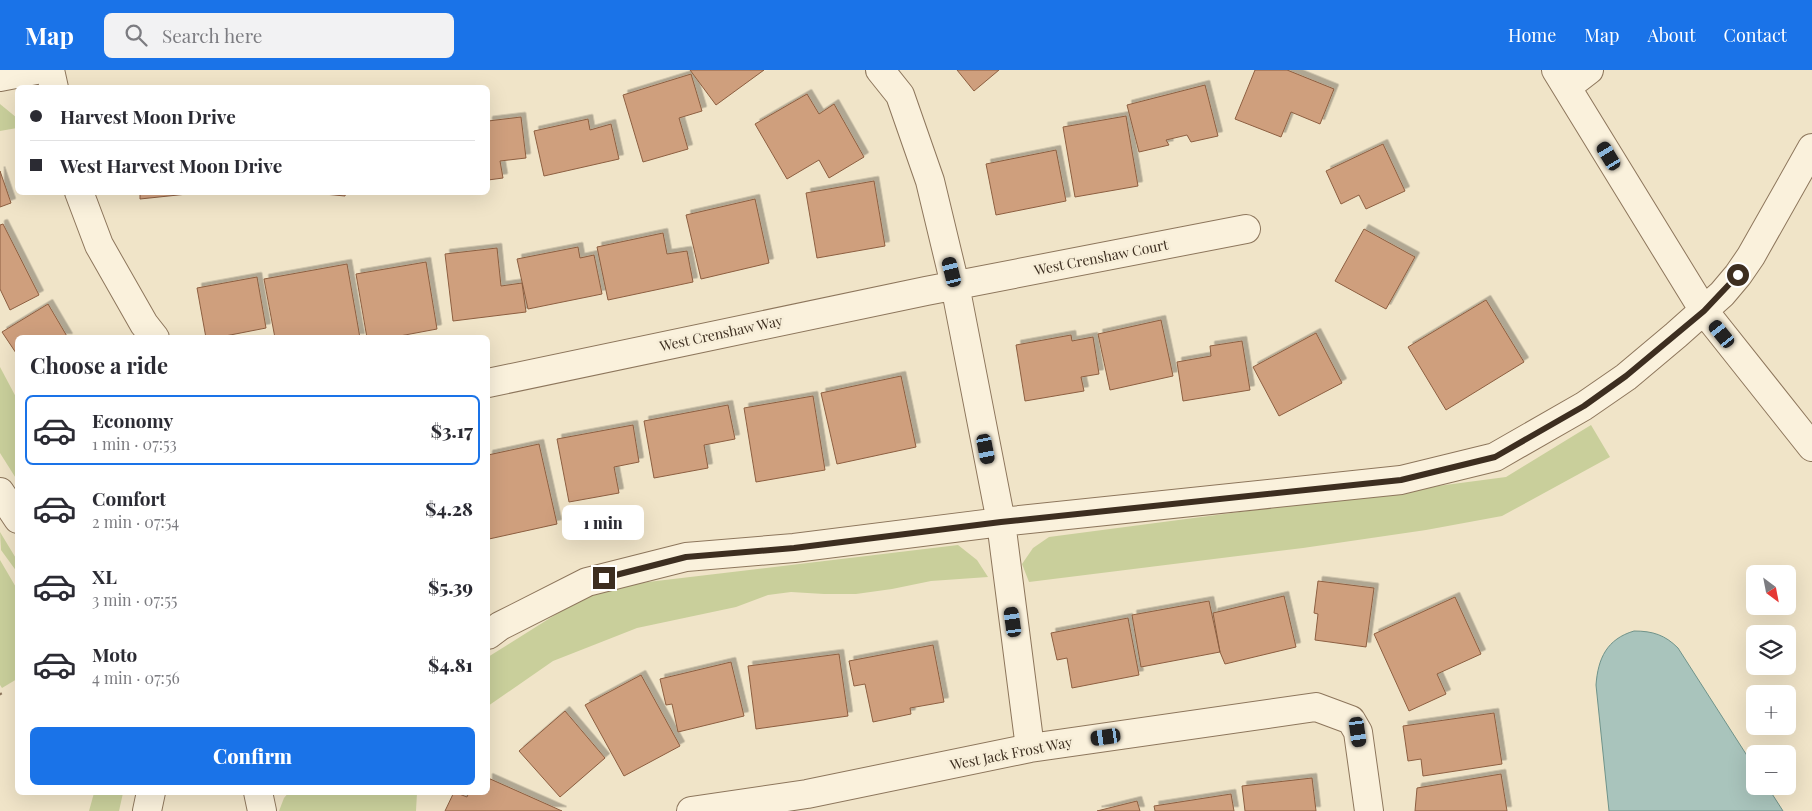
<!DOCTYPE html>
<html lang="en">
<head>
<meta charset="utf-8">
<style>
	:root { --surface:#fff; --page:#f2f2f3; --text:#2b2b33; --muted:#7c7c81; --line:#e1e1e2; --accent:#1a73e8 }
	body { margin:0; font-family:"Playfair Display",serif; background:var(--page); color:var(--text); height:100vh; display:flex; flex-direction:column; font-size:19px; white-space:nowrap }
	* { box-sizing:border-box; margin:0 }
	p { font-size:16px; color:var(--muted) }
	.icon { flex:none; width:28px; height:28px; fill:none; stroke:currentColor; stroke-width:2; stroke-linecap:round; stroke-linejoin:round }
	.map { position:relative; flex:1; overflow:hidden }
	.details { position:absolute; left:15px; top:265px; width:475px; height:460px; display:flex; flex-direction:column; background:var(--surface); border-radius:8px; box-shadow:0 5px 20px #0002 }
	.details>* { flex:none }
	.guide { position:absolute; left:15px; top:15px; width:475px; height:110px; border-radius:8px; box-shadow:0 5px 20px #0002; display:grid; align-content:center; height:110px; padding:0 15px; background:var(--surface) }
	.needle { width:32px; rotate:148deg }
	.buttons { position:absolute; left:1746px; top:495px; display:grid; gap:10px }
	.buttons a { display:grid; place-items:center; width:50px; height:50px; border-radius:8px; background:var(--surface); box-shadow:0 5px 20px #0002; font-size:25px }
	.end { position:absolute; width:22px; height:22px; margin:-11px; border:6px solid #3d2e20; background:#fff; box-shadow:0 0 0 2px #fff }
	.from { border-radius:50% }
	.bubble { position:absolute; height:35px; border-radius:8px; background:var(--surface); box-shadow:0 5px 20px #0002; font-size:16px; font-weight:800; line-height:35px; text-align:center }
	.car { position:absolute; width:15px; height:30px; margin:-15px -8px; border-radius:6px; box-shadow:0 0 4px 1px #0007; background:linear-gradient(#222 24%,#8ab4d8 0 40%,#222 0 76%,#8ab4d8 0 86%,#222 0) }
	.guide b { display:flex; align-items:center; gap:18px; height:48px; font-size:19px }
	.guide b+b { border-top:1px solid var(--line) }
	.guide i { width:12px; height:12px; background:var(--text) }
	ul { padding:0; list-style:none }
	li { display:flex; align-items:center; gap:15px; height:70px; margin:0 10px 8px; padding:0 5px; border:2px solid transparent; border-radius:8px }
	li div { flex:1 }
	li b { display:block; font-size:19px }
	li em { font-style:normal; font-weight:800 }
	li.selected { border-color:var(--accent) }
	li>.icon { width:45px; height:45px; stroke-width:1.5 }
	h2 { padding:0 15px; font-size:22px; line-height:60px }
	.cta { display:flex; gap:10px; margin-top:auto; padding:10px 15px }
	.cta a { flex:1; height:58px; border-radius:8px; background:var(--accent); color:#fff; font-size:20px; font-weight:800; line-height:58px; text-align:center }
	header { display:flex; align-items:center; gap:30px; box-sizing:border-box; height:70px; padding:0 25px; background:var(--accent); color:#fff }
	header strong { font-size:24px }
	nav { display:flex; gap:28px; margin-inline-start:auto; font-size:18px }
	.search { width:350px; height:45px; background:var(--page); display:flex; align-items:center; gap:12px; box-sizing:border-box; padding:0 18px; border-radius:8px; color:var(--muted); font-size:19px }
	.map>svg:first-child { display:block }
</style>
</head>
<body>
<header>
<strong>Map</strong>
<div class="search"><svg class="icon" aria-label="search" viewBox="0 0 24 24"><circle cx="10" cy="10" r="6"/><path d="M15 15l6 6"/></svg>Search here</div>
<nav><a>Home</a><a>Map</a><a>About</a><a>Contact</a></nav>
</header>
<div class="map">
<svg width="1812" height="741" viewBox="0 0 1812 741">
	<defs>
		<filter id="shadow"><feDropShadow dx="4.5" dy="-4.5" stdDeviation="0" flood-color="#0004"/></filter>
	</defs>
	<rect width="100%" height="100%" fill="#f0e4c8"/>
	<!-- green -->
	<path fill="#c9cf9b" d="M 0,34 L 17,48 L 17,58 L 0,61 Z
		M 0,297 L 17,329 L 17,410 L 0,383 Z
		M 1591,355 L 1610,387 L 1502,446 L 1426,460 L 1303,478 L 1029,512 L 1022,494 L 1033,478 L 1049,467 L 1506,407 Z
		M 0,462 L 17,490 L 17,502 L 1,480 Z
		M 958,475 L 977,490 L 988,507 L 931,511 L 892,519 L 856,524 L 824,524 L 791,522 L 768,525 L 736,537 L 637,558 L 553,591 L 488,636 L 488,587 L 566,538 L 593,525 L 631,514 Z
		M 0,490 L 17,519 L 17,609 L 2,618 L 0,615 Z
		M 289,722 L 417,723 L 416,741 L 279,741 L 284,728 Z
		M 94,723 L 123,723 L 119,741 L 89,741 Z"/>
	<!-- water -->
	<path fill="#a9c4bc" stroke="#6f938a" d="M 1634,561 C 1653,561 1665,565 1678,578 L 1755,698 L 1755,716 L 1767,716 L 1783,741 L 1609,741 L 1596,615 C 1598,588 1607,569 1634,561 Z"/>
	<!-- building -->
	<path fill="#cf9f7d" stroke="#8d5f41" filter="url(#shadow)" d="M 690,0 L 764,0 L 716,35 Z
		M 957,0 L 999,0 L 974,21 Z
		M 1255,0 L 1287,0 L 1334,19 L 1320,54 L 1291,42 L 1281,67 L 1235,49 Z
		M 691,4 L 702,41 L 679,48 L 688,79 L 643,92 L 623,25 Z
		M 1205,15 L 1218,66 L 1191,72 L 1187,65 L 1166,70 L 1169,75 L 1139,82 L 1127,35 Z
		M 807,24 L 819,44 L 834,34 L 864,87 L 829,108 L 819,90 L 787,109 L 755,54 Z
		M 1126,46 L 1138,116 L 1075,127 L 1063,57 Z
		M 521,47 L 526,88 L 500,91 L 503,108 L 488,110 L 488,51 Z
		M 588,49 L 590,60 L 611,54 L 619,89 L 544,106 L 534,61 Z
		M 1383,74 L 1405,121 L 1366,139 L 1359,125 L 1341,134 L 1326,101 Z
		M 1056,80 L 1066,131 L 996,145 L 986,94 Z
		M 0,101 L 11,133 L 0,137 Z
		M 874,111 L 885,176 L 817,188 L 806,123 Z
		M 140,122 L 197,122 L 197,123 L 140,129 Z
		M 303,122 L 346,122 L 345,126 Z
		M 755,129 L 769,193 L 701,209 L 686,145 Z
		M 3,154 L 39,225 L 10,240 L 0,219 L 0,155 Z
		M 1364,159 L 1415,187 L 1386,239 L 1335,211 Z
		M 663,163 L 667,184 L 687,181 L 693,212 L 608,230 L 597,177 Z
		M 578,177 L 580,188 L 594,185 L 602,224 L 528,239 L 517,189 Z
		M 497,178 L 501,216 L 522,213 L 526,242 L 453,251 L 445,184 Z
		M 426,192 L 437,259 L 389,268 L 367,268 L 356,204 Z
		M 347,194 L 360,268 L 316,268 L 316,266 L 275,268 L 264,209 Z
		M 257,207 L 266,258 L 215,268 L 206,268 L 197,218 Z
		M 1486,230 L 1524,292 L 1446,340 L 1408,277 Z
		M 48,234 L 68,268 L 18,268 L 18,286 L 2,262 Z
		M 1161,250 L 1173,306 L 1110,320 L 1098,264 Z
		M 1316,263 L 1342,313 L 1279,346 L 1253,297 Z
		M 1071,265 L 1072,271 L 1093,267 L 1099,304 L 1081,307 L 1084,321 L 1025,331 L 1016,275 Z
		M 1242,271 L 1250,320 L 1183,331 L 1177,292 L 1211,286 L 1210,276 Z
		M 901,306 L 916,377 L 837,394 L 821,323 Z
		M 813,326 L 825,400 L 756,412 L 744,338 Z
		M 728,335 L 735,369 L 704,375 L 708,398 L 654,408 L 644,351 Z
		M 633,355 L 639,392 L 614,397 L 619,423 L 569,432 L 557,369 Z
		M 539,374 L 557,454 L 489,469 L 488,385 Z
		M 1318,511 L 1374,518 L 1366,577 L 1315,570 L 1318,544 L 1314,543 Z
		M 1284,526 L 1296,577 L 1225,594 L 1220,582 L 1213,543 Z
		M 1455,527 L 1481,584 L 1437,604 L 1446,624 L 1409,641 L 1374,564 Z
		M 1209,531 L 1220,582 L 1141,597 L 1132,545 Z
		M 1128,548 L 1139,605 L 1072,618 L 1067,588 L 1057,590 L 1051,563 Z
		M 933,575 L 944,632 L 910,638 L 911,644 L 873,652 L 865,614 L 854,616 L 849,591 Z
		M 839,584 L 848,646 L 756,659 L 748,596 Z
		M 731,592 L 744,646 L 678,662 L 672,634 L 666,635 L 660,609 Z
		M 641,605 L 680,676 L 624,706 L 585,635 Z
		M 565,641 L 605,688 L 560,727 L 519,681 Z
		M 1494,643 L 1502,694 L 1423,706 L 1421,689 L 1408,691 L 1403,656 Z
		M 1501,704 L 1507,741 L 1415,741 L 1417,718 Z
		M 488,708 L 562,741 L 445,741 L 454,722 L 467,727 L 469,722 L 488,722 Z
		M 1312,708 L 1316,741 L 1245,741 L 1242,716 Z
		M 1231,724 L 1234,741 L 1155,741 L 1154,736 Z
		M 1137,731 L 1140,741 L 1097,741 Z"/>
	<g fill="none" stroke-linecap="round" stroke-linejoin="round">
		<!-- minor casing -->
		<g stroke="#8d765c" stroke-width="30">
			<path id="minor" d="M 50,0 L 54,18
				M 880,0 L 900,25 L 930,111 L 955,215 L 1001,452 L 1030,678
				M 1556,0 L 1704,241 L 1812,377
				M 0,7 L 36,0
				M 1567,17 L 1589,0
				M 79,122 L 99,175 L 144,254 L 155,268
				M 488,313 L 926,221 L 1246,159
				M 0,422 L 18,449
				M 488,565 L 500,556 L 587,512 L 686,487 L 794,478 L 1001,452 L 1401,410 L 1495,387 L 1584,336 L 1626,307 L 1676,265 L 1722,224 L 1738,205 L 1751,186 L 1812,78
				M 258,722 L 262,741
				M 147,741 L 151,722
				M 691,741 L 807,724 L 1030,678 L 1316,637 L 1351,650 L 1358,662 L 1369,741"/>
		</g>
		<!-- path -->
		<path stroke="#8d765c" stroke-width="3" stroke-dasharray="4 2.5" stroke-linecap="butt" d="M 0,623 L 1,625"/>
		<!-- minor -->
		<use href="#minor" stroke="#faf1dc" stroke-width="28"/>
	</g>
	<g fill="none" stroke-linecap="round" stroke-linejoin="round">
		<!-- route -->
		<path stroke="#3d2e20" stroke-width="6" d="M 604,508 L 686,487 L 794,478 L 1001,452 L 1401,410 L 1495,387 L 1584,336 L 1626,306 L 1704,241 L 1738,205"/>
	</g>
	<g text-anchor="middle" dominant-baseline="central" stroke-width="5" stroke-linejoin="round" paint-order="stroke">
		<!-- street labels -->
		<g font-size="14" fill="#3d2e20" stroke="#f7eed8">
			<text transform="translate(1101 187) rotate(-11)">West Crenshaw Court</text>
			<text transform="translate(721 263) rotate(-12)">West Crenshaw Way</text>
			<text transform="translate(1011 683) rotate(-11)">West Jack Frost Way</text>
		</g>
	</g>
</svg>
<div class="buttons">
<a><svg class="needle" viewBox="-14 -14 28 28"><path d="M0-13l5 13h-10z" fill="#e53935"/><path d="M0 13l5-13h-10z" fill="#7c7c81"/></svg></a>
<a><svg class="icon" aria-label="layers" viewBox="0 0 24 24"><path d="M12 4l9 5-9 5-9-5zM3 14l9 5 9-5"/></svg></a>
<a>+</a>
<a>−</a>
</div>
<i class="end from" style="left:1738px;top:205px"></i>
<i class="end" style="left:604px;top:508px"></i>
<div class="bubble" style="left:562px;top:435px;width:82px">1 min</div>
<i class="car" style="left:1609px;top:86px;rotate:329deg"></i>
<i class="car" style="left:952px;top:202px;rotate:346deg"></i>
<i class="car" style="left:1722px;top:264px;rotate:321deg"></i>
<i class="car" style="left:986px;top:379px;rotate:169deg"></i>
<i class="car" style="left:1013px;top:552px;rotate:352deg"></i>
<i class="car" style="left:1358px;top:662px;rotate:172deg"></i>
<i class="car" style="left:1106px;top:667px;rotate:262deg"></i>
<div class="guide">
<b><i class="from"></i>Harvest Moon Drive</b>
<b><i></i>West Harvest Moon Drive</b>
</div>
<section class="details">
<h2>Choose a ride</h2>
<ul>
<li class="selected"><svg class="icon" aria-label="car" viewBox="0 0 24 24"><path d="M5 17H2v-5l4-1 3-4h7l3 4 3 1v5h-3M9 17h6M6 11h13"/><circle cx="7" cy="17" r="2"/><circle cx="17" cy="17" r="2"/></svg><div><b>Economy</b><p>1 min · 07:53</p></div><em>$3.17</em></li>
<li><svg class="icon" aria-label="car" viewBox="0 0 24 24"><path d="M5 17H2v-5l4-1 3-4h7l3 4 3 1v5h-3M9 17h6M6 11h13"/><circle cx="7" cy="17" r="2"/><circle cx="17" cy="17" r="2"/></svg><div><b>Comfort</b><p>2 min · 07:54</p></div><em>$4.28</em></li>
<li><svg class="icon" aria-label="car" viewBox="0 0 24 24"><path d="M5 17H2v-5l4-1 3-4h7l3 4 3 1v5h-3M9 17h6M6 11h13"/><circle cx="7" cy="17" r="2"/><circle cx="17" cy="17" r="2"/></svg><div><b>XL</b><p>3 min · 07:55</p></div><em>$5.39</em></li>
<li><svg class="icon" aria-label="car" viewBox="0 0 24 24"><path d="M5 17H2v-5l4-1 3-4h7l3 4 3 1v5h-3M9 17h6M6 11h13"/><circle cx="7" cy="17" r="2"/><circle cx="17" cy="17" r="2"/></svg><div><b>Moto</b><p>4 min · 07:56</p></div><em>$4.81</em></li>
</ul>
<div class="cta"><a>Confirm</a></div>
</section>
</div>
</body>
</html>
